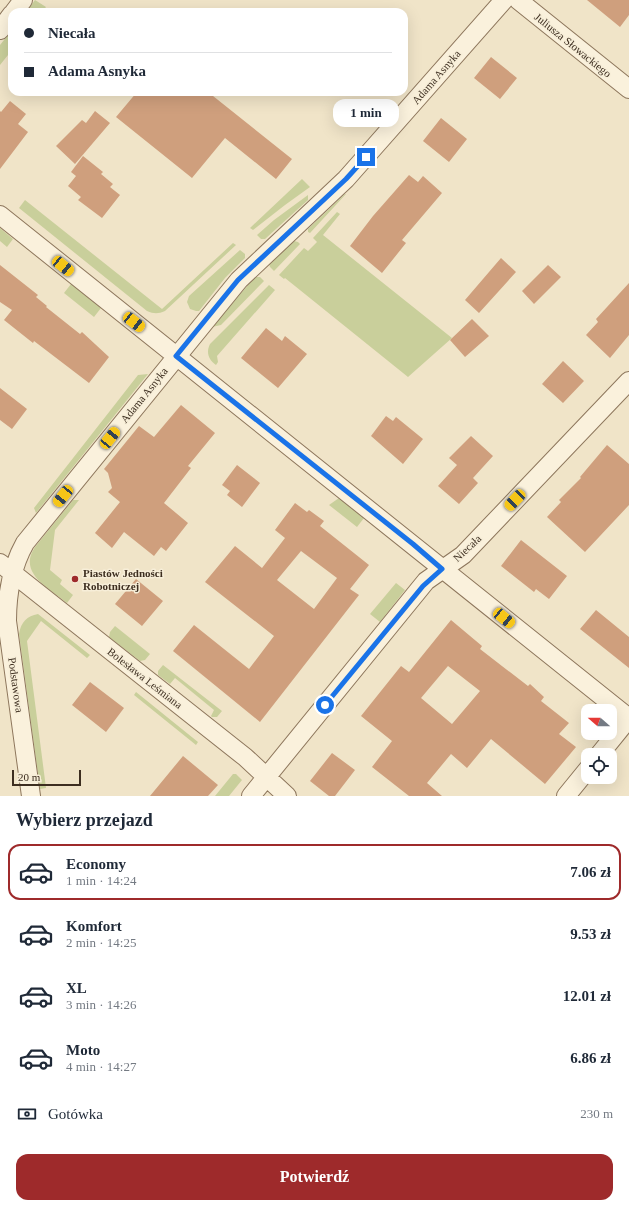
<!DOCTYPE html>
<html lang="pl">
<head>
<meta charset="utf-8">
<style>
	:root { --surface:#fff; --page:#f2f2f3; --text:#1f2937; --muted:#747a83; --line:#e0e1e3; --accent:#9e2a2b }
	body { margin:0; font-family:"Times New Roman",serif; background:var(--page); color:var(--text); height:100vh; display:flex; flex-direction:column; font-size:15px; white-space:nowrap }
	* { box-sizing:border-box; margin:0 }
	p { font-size:13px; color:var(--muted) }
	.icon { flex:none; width:22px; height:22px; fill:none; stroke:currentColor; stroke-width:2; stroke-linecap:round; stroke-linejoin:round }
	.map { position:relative; height:796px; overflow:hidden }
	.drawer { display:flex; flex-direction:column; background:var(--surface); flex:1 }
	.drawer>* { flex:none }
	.guide { position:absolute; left:8px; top:8px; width:400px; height:88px; border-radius:12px; box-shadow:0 4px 16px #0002; display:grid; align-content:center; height:88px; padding:0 16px; background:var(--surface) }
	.needle { width:26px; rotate:290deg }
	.tools { position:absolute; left:581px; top:704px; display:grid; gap:8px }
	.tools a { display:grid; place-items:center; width:36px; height:36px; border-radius:8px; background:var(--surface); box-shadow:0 4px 16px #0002; font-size:20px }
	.scale { position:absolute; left:12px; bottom:10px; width:69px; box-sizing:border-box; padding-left:4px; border:2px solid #3d2e20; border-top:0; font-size:11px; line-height:14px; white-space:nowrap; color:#3d2e20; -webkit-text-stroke:3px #f7eed8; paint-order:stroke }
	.end { position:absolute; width:18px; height:18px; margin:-9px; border:5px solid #1a73e8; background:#fff; box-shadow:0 0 0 2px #fff }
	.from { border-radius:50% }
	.bubble { position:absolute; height:28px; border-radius:12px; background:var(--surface); box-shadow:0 4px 16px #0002; font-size:13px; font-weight:700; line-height:28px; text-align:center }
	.car { position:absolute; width:12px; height:24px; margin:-12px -6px; border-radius:5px; box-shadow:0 0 3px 1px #0007; background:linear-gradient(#f5c518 24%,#345 0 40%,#f5c518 0 76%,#345 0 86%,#f5c518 0) }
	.guide b { display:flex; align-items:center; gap:14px; height:38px; font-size:15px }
	.guide b+b { border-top:1px solid var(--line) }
	.guide i { width:10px; height:10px; background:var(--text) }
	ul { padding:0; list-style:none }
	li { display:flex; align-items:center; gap:12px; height:56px; margin:0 8px 6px; padding:0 8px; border:2px solid transparent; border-radius:12px }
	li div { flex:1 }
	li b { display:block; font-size:15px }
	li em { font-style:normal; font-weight:700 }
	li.on { border-color:var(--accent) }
	li>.icon { width:36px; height:36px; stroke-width:1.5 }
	h2 { padding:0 16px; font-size:18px; line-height:48px }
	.pay { display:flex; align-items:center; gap:10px; height:44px; padding:0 16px; font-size:15px }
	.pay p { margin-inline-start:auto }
	.primary-button { display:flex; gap:8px; margin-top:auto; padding:8px 16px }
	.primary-button a { flex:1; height:46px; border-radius:12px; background:var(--accent); color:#fff; font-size:16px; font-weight:700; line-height:46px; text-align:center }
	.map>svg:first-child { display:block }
</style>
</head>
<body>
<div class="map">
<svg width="629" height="796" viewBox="0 0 629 796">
	<rect width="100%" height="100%" fill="#f0e4c8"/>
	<!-- green -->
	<path fill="#c9cf9b" d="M 35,0 L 46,7 L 42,12 L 26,12 Z
		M 12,30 L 12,50 L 0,65 L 0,45 Z
		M 302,179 L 310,187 L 285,205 L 253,230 L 250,228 Z
		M 345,194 L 346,194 L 310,233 L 308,232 L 308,229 Z
		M 308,195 L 308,200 L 265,239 L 261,239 L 257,235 L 274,220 Z
		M 25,200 L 162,309 L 233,243 L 236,245 L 165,311 C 158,314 154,314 147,311 L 19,208 Z
		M 337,212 L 340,214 L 323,235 L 452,338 L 408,377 L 285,278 L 284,279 L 279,275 L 304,248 L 308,251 L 317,242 L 313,238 Z
		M 0,228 L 13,239 L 7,247 L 0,241 Z
		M 294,241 L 298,242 L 300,244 L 274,271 L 270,267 L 269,264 Z
		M 240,250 L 245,254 L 245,258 L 225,278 L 199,311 L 196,311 L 190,309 L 187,302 L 189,296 Z
		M 255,277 L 260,277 L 264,281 L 221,325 L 212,327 Z
		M 71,284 L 101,308 L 94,317 L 64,293 Z
		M 269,285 L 275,290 L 217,356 L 218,362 L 216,365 C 208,359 206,352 210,344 Z
		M 148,374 L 36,513 L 34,508 L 138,375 Z
		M 339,498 L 364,518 L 357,527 L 329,505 Z
		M 73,500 L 79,500 L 55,530 L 50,570 L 62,580 L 60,584 L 73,595 L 67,603 C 50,589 17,573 35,547 Z
		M 396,583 L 405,590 L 380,622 L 370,614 Z
		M 38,614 L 90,655 L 87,658 L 41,621 L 27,641 L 46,788 L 40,789 L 19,634 C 21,622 27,616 38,614 Z
		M 115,626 L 150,654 L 145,660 L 140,661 L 109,637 L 110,632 Z
		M 163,665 L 222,711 L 217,717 L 212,717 L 211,716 L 214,710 L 175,678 L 170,684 L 158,675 L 158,671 Z
		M 136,692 L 198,742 L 196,745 L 134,695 Z
		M 233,774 L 236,774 L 242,780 L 229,796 L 215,796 Z"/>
	<!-- building -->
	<path fill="#cf9f7d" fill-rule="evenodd" d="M 587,0 L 629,0 L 629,15 L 620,27 Z
		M 491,57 L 517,78 L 500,99 L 474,78 Z
		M 137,92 L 208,92 L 292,159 L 276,179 L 225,138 L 192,178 L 116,117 Z
		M 10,101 L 26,114 L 18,124 L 28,132 L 0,169 L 0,111 L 1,112 Z
		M 95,111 L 110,123 L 75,164 L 56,146 L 82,120 L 86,123 Z
		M 441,118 L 467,139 L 449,162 L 423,141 Z
		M 83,156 L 103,172 L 101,174 L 113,184 L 110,187 L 120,195 L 102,218 L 78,200 L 81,197 L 68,186 L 76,176 L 71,172 Z
		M 409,175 L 418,182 L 423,176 L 442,193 L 402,240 L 406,243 L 382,273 L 350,246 L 373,216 Z
		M 501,258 L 516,272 L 479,313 L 465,300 Z
		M 0,265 L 38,295 L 36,297 L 47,306 L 46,307 L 80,334 L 82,332 L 109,357 L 89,383 L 34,341 L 33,343 L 4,320 L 12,310 L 0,302 Z
		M 548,265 L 561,277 L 534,304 L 522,291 Z
		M 629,283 L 629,335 L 610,358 L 586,335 L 598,322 L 596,319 Z
		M 472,319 L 489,336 L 465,357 L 450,340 Z
		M 266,328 L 282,341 L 285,336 L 307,354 L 278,388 L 241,358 Z
		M 563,361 L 584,381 L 563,403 L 542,384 Z
		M 0,388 L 27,409 L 12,429 L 0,420 Z
		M 181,405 L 215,433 L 188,466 L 191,468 L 164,503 L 188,523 L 166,551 L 161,547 L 154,556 L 124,532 L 112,548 L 95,533 L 120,502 L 108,492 L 112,488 L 108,473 L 104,469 L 139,426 L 154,437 Z
		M 386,416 L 393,421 L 396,417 L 423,439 L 403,464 L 371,436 Z
		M 471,436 L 493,456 L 473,478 L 478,483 L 459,504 L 438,486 L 457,465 L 449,458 Z
		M 607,445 L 629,464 L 629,505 L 585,552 L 547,517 L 561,502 L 559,500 L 581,478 L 580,477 Z
		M 237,465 L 260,483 L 242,507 L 227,495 L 230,491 L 222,485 Z
		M 295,503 L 307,512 L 309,510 L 324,521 L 320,526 L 369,565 L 350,589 L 359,595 L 260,722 L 173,651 L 194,625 L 249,669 L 274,636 L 205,582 L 235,546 L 262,568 L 285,538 L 275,530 ZM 301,551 L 337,578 L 314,609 L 277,580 Z
		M 521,540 L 567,576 L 549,599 L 536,589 L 534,592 L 501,566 Z
		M 136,579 L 163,601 L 142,626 L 115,604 Z
		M 596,610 L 629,637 L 629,668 L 580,629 Z
		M 451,620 L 482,646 L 480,649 L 528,686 L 530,684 L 544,697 L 541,701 L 569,723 L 559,734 L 576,747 L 545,784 L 491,739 L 467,768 L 451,754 L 427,783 L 442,796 L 409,796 L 372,767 L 392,741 L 361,716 L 401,666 L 409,672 ZM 448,666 L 480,691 L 452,724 L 421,698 Z
		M 90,682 L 124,708 L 106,732 L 72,705 Z
		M 332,753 L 355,770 L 335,796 L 329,796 L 310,781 Z
		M 183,756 L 218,785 L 208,796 L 150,796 Z"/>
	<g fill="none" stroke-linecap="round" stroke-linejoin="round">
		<!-- minor casing -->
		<g stroke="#8d765c" stroke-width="20">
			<path id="minor" d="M 518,0 L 629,89
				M 14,12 L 23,0
				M 0,30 L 12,14
				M 0,215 L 629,718
				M 0,563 L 245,757 L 287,796
				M 599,755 L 629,718
				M 31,796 L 7,621 C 7,594 12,566 25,543 L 239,280 L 346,179 L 504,0
				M 251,796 L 426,581 L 463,555 L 629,381
				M 566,796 L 588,769"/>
		</g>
		<!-- minor -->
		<use href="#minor" stroke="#faf1dc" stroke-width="18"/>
	</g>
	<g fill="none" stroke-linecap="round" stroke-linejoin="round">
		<!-- route -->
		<path stroke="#1a73e8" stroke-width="5" d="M 325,705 L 423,586 L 442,569 L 413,544 L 176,356 L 238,280 L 346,179 L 366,157"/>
	</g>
	<!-- markers -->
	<circle fill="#9e2a2b" stroke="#f7eed8" stroke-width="1.5" cx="75" cy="579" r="4"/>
	<g text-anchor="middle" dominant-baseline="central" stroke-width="3" stroke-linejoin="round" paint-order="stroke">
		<!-- street labels -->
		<g font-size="11" fill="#3d2e20" stroke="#f7eed8">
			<text transform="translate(573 45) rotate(39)">Juliusza Słowackiego</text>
			<text transform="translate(436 77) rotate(-49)">Adama Asnyka</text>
			<text transform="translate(144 395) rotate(-51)">Adama Asnyka</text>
			<text transform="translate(467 548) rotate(-43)">Niecała</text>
			<text transform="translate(145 678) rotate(38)">Bolesława Leśmiana</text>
			<text transform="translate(16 685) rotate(82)">Podstawowa</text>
		</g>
		<!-- poi labels -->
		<g font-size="11" font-weight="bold" fill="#3d2e20" stroke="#f7eed8" text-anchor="start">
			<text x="83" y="573">Piastów Jedności<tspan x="83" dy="13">Robotniczej</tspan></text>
		</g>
	</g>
</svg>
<div class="tools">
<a><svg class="needle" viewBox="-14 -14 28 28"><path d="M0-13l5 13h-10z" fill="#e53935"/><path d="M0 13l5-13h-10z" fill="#747a83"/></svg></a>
<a><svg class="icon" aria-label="locate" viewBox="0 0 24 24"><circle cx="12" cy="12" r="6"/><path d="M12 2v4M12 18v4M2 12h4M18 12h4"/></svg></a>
</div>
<div class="scale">20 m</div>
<i class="end from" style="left:325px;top:705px"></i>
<i class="end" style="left:366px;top:157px"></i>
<div class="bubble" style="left:333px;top:99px;width:66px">1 min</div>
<i class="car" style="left:63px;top:266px;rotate:129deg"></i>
<i class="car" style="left:134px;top:322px;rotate:128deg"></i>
<i class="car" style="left:110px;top:438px;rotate:39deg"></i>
<i class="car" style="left:63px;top:496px;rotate:219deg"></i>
<i class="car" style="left:515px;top:500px;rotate:224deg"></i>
<i class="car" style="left:504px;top:618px;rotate:129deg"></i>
<div class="guide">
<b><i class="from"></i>Niecała</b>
<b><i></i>Adama Asnyka</b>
</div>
</div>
<section class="drawer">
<h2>Wybierz przejazd</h2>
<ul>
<li class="on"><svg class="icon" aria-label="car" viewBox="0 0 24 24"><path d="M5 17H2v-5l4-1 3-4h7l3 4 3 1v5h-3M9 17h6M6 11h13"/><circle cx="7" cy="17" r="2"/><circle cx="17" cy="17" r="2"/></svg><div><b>Economy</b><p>1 min · 14:24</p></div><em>7.06 zł</em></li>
<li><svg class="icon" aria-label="car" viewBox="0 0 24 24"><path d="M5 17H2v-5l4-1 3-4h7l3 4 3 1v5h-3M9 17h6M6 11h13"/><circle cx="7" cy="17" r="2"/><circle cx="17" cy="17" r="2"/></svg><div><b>Komfort</b><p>2 min · 14:25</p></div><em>9.53 zł</em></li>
<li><svg class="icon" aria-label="car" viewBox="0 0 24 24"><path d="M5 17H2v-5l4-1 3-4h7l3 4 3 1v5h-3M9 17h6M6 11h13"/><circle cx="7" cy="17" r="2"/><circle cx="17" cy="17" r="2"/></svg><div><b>XL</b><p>3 min · 14:26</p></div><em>12.01 zł</em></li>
<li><svg class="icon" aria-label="car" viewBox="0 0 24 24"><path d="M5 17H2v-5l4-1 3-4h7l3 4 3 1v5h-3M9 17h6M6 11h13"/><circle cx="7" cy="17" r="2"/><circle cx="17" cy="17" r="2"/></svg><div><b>Moto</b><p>4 min · 14:27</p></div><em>6.86 zł</em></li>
</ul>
<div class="pay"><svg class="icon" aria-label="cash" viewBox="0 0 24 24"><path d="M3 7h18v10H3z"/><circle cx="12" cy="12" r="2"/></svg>Gotówka<p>230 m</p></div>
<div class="primary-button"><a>Potwierdź</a></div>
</section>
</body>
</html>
